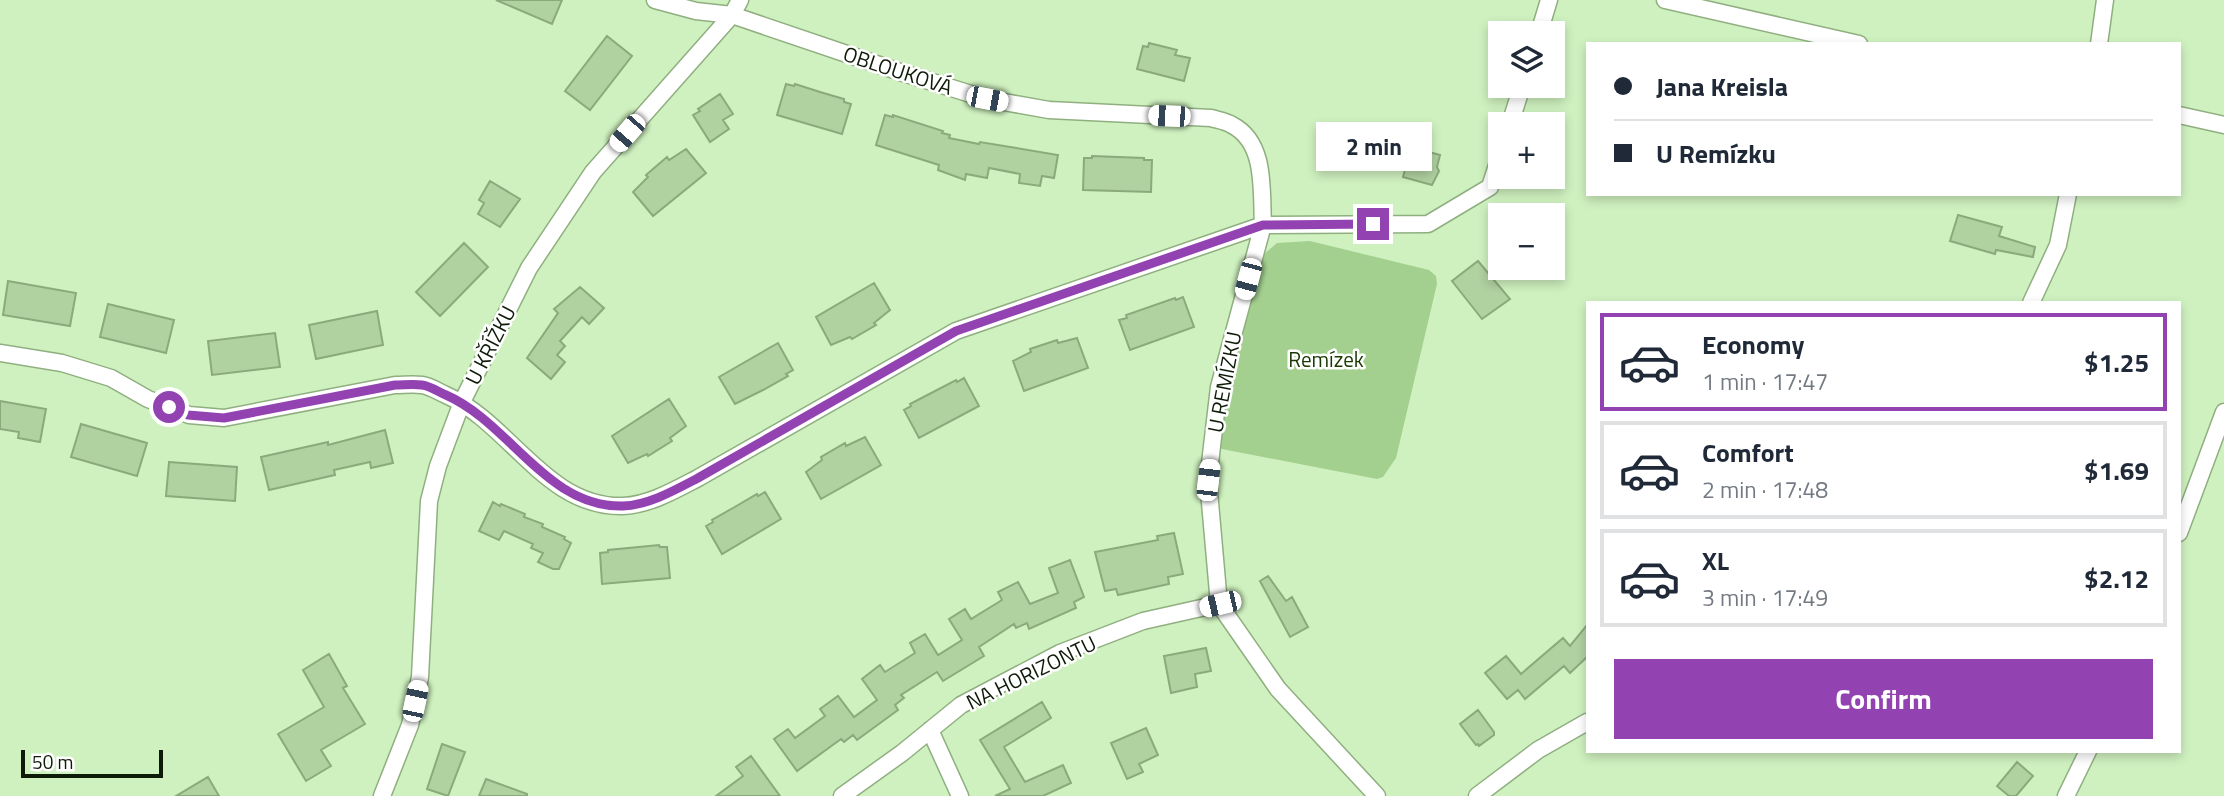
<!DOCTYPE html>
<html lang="en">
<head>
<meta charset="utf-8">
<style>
	:root { --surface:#fff; --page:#f2f2f3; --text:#1f2937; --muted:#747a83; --line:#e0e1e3; --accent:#9342b1 }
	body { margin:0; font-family:"Titillium Web",sans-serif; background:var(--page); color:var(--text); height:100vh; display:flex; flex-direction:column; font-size:26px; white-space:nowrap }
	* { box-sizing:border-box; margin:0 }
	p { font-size:23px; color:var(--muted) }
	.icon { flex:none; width:38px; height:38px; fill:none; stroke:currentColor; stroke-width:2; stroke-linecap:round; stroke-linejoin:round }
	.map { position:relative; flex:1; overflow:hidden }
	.drawer { position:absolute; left:1586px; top:301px; width:595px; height:452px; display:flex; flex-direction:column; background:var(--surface); border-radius:0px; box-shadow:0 4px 10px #0003 }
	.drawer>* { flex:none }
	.guide { position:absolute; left:1586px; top:42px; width:595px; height:154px; border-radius:0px; box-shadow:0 4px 10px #0003; display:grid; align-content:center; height:154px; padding:0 28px; background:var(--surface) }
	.controls { position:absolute; left:1488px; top:21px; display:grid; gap:14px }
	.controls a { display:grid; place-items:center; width:77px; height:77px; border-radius:0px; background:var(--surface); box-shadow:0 4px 10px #0003; font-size:35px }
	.scale { position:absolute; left:21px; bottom:18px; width:142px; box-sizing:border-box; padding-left:7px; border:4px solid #0f1b09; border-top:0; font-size:19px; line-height:24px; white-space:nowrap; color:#0f1b09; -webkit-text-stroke:5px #fff; paint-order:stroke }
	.end { position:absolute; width:32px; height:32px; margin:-16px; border:9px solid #9342b1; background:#fff; box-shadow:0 0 0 4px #fff }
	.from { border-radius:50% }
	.bubble { position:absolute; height:49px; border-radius:0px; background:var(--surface); box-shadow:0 4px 10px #0003; font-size:23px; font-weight:700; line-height:49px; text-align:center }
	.car { position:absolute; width:21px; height:42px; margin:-21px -10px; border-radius:9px; box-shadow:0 0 5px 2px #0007; background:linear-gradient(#fff 24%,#345 0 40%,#fff 0 76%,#345 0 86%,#fff 0) }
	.guide b { display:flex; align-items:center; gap:24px; height:66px; font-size:26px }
	.guide b+b { border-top:2px solid var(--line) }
	.guide i { width:18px; height:18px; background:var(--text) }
	ul { padding:12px 0 0; list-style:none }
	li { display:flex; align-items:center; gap:21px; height:98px; margin:0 14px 10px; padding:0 14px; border:4px solid var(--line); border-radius:0px }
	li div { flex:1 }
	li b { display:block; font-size:26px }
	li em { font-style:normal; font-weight:700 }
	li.current { border-color:var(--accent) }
	li>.icon { width:63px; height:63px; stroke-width:1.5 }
	.button { display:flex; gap:14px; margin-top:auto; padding:14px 28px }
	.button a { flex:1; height:80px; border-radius:0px; background:var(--accent); color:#fff; font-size:28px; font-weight:700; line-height:80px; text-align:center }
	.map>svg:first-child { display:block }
</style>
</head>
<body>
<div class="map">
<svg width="2224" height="796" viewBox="0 0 2224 796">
	<rect width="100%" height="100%" fill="#cff1bf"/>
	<!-- green -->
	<path fill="#a4d08f" d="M 1310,241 L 1429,270 L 1436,276 L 1437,284 L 1396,458 L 1383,477 L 1377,479 L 1222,449 L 1213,441 L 1257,260 L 1277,243 Z"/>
	<!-- building -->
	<path fill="#b0d1a0" stroke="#8baa7b" stroke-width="2" d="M 496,0 L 562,0 L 552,24 Z
		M 607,36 L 632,56 L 590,110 L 565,91 Z
		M 1149,43 L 1177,50 L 1175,55 L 1190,58 L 1184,81 L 1137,69 L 1143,46 L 1148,47 Z
		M 786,84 L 794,86 L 795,84 L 820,92 L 844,99 L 844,102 L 851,104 L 842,134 L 777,115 Z
		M 720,94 L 733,114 L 723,120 L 729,129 L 710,142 L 693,115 L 700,111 L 698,109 Z
		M 885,115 L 893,117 L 893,115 L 943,131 L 942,133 L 950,135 L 949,138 L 979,144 L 980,142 L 1058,155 L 1054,178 L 1042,176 L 1040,186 L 1019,183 L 1020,174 L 989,168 L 987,178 L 966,174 L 965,180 L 938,170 L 939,165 L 876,145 Z
		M 1411,147 L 1440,155 L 1437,167 L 1439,171 L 1432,185 L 1403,177 Z
		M 686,149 L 706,173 L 653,216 L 633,192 L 648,177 L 646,175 L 667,157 L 669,160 Z
		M 1092,156 L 1144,158 L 1144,160 L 1152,160 L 1151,192 L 1083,190 L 1084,158 L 1092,158 Z
		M 490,181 L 520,199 L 500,227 L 478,214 L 484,203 L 479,200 Z
		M 1958,215 L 2002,227 L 1999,236 L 2035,247 L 2033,257 L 1996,250 L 1995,254 L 1950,241 Z
		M 464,243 L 488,267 L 440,316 L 416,292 Z
		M 1478,261 L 1510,299 L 1482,319 L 1452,281 Z
		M 8,281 L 76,293 L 70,326 L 3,315 Z
		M 874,283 L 890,310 L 874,323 L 876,325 L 852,339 L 850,337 L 831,345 L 816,317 Z
		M 580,287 L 604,308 L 589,324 L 582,317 L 560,341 L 565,346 L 557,355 L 565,362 L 551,379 L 527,358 L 558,313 L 554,309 Z
		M 1183,297 L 1194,327 L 1130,350 L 1119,320 L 1127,318 L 1126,315 L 1175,298 L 1176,300 Z
		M 108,304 L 174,320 L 166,353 L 100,337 Z
		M 377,311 L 383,345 L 316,359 L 309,325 Z
		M 275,333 L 280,367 L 212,375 L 208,341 Z
		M 1077,338 L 1088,368 L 1024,391 L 1013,361 L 1031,352 L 1030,349 L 1057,340 L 1058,343 Z
		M 778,343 L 793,370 L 786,374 L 788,376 L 763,390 L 735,404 L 719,377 Z
		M 964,378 L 979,406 L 919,438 L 904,410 L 911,406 L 910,404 L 939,389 L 956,380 L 957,382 Z
		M 669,399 L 686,426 L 670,438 L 672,441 L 648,456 L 647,454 L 628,463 L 612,436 Z
		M 0,401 L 46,409 L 40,442 L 18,438 L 19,432 L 0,429 Z
		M 81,424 L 147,443 L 137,476 L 71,457 Z
		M 385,430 L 393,463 L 371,468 L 370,462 L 334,470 L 335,475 L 269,490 L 261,457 L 328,442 L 328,445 Z
		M 865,437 L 881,465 L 821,499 L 806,472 L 822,460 L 821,457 L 845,443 L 846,446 Z
		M 169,462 L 237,467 L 235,501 L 166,496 Z
		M 765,492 L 781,519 L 722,554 L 706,526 L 713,522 L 712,520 L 733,508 L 757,494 L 758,496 Z
		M 493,502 L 500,506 L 501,504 L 525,514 L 524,517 L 543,524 L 542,527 L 565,537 L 564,539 L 571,543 L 559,569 L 553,569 L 538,562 L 543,553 L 531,548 L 533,544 L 504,531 L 499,540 L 479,531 Z
		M 1174,533 L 1183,574 L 1168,577 L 1169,584 L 1118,595 L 1116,589 L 1105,591 L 1095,552 L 1158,540 L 1157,536 Z
		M 659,545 L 660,547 L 667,547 L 670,578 L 602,584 L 600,553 L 608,552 L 608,550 Z
		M 1070,560 L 1084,597 L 1074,602 L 1076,608 L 1029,629 L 1027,623 L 1016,628 L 1014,624 L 979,647 L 984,656 L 943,681 L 937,672 L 901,695 L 904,698 L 895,705 L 898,710 L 857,740 L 853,735 L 844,742 L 841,739 L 797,771 L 774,739 L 788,729 L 795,738 L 825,716 L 820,709 L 838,696 L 854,717 L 877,700 L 862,679 L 880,665 L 885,672 L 915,653 L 910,643 L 925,634 L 938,655 L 962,640 L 949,619 L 965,609 L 971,619 L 1002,600 L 998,592 L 1018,582 L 1030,604 L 1058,593 L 1049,568 Z
		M 1268,576 L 1286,601 L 1292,597 L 1308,627 L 1290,637 L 1260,581 Z
		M 1587,625 L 1587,657 L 1570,673 L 1564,666 L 1525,699 L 1518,690 L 1507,699 L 1485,673 L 1506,656 L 1521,674 L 1563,638 L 1570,646 Z
		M 1206,648 L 1211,671 L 1195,674 L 1197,687 L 1171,693 L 1164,656 Z
		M 329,654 L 347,686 L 343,688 L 365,724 L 321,750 L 331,766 L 306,781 L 278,734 L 324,707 L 303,670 Z
		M 1042,702 L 1051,718 L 1004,747 L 1025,782 L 1063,765 L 1071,783 L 1043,796 L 995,796 L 1010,789 L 980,740 Z
		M 1478,710 L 1494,732 L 1494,735 L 1479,746 L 1478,744 L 1476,745 L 1460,724 Z
		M 1146,728 L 1158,755 L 1139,764 L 1143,772 L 1127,779 L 1111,743 Z
		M 442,744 L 465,752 L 448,796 L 427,789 Z
		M 751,756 L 780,796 L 716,796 L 743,776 L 736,767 Z
		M 2017,762 L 2033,776 L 2016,796 L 2009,796 L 1997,786 Z
		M 208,777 L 219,796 L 176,796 Z
		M 486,779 L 527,794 L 527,796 L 479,796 Z"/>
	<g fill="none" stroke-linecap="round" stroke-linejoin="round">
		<!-- minor casing -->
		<g stroke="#90af80" stroke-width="19">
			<path id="minor" d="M 1665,0 L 1859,44
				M 1539,33 L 1549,0
				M 2099,44 L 2105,0
				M 2179,115 L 2224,125
				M 1510,124 L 1522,86
				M 2031,303 L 2058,245 L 2068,194
				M 0,353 L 62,363 L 111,378 L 148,399 L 189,415 L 224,418 L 395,385 C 404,385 413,384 422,385 C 430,386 439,392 446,395 C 510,423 546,508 623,506 C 649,505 675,490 698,478 L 956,331 L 1263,225 C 1261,192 1267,143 1232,125 C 1226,121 1218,120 1211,118 L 1049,110 L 987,99 L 900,72 L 732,15 L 696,11 L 655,0
				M 2179,533 L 2224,412
				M 930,730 L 960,796
				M 382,796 L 410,725 L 420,677 L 429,501 L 438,466 L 462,402 L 529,268 L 593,172 L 732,15 L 740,0
				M 842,796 L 902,753 L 961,705 L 1060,653 L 1143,621 L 1219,604
				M 1377,796 L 1278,689 L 1219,604 L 1208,480 L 1219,387 L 1263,225 L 1428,224 L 1490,187 L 1500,156
				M 1477,796 L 1538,750 L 1587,722
				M 2066,796 L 2088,751"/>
		</g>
		<!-- minor -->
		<use href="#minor" stroke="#fff" stroke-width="16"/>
	</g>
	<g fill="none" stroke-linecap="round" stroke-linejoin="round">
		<!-- route -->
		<path stroke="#9342b1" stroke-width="9" d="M 169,407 L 188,415 L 224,418 L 395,385 C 404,385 413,384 422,385 C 430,386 439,392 446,395 C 510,423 547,508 623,506 C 649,505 675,490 698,478 L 956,331 L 1263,225 L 1373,224"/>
	</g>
	<g text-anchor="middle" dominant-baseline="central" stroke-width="5" stroke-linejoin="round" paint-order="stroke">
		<!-- street labels -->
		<g font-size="21" fill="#0f1b09" stroke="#fff">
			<text transform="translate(898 70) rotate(18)">OBLOUKOVÁ</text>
			<text transform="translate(490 345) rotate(-63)">U KŘÍŽKU</text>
			<text transform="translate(1224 382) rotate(-79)">U REMÍZKU</text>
			<text transform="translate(1031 672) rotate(-26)">NA HORIZONTU</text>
		</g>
		<!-- park labels -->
		<g font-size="21" fill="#183900" stroke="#fff">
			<text x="1326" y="359">Remízek</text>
		</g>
	</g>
</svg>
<div class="controls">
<a><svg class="icon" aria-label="layers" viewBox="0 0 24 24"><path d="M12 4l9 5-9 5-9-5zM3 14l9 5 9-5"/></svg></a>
<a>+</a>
<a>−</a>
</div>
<div class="scale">50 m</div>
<i class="end from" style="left:169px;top:407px"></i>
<i class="end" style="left:1373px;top:224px"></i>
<div class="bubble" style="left:1316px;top:122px;width:116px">2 min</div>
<i class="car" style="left:987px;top:99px;rotate:101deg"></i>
<i class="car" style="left:1169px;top:116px;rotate:272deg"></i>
<i class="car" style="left:627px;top:133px;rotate:221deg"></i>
<i class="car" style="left:1248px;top:279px;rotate:195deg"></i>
<i class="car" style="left:1208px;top:480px;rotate:7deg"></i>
<i class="car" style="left:1220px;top:604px;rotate:257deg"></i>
<i class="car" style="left:415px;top:701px;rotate:12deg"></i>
<div class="guide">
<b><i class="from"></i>Jana Kreisla</b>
<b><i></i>U Remízku</b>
</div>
<section class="drawer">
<ul>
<li class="current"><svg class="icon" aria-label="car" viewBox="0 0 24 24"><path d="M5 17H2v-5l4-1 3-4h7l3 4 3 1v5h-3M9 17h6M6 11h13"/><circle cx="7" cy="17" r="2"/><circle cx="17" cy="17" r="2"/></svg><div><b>Economy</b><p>1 min · 17:47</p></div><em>$1.25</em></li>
<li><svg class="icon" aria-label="car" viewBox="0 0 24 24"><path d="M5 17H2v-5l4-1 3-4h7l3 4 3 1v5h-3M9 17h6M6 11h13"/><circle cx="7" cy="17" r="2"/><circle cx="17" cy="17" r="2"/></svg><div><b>Comfort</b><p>2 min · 17:48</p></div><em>$1.69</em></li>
<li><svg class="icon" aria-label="car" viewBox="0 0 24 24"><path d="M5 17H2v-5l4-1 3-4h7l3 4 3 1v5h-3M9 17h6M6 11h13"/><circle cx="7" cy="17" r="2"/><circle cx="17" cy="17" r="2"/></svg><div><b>XL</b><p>3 min · 17:49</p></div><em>$2.12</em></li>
</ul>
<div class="button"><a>Confirm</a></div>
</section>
</div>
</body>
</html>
